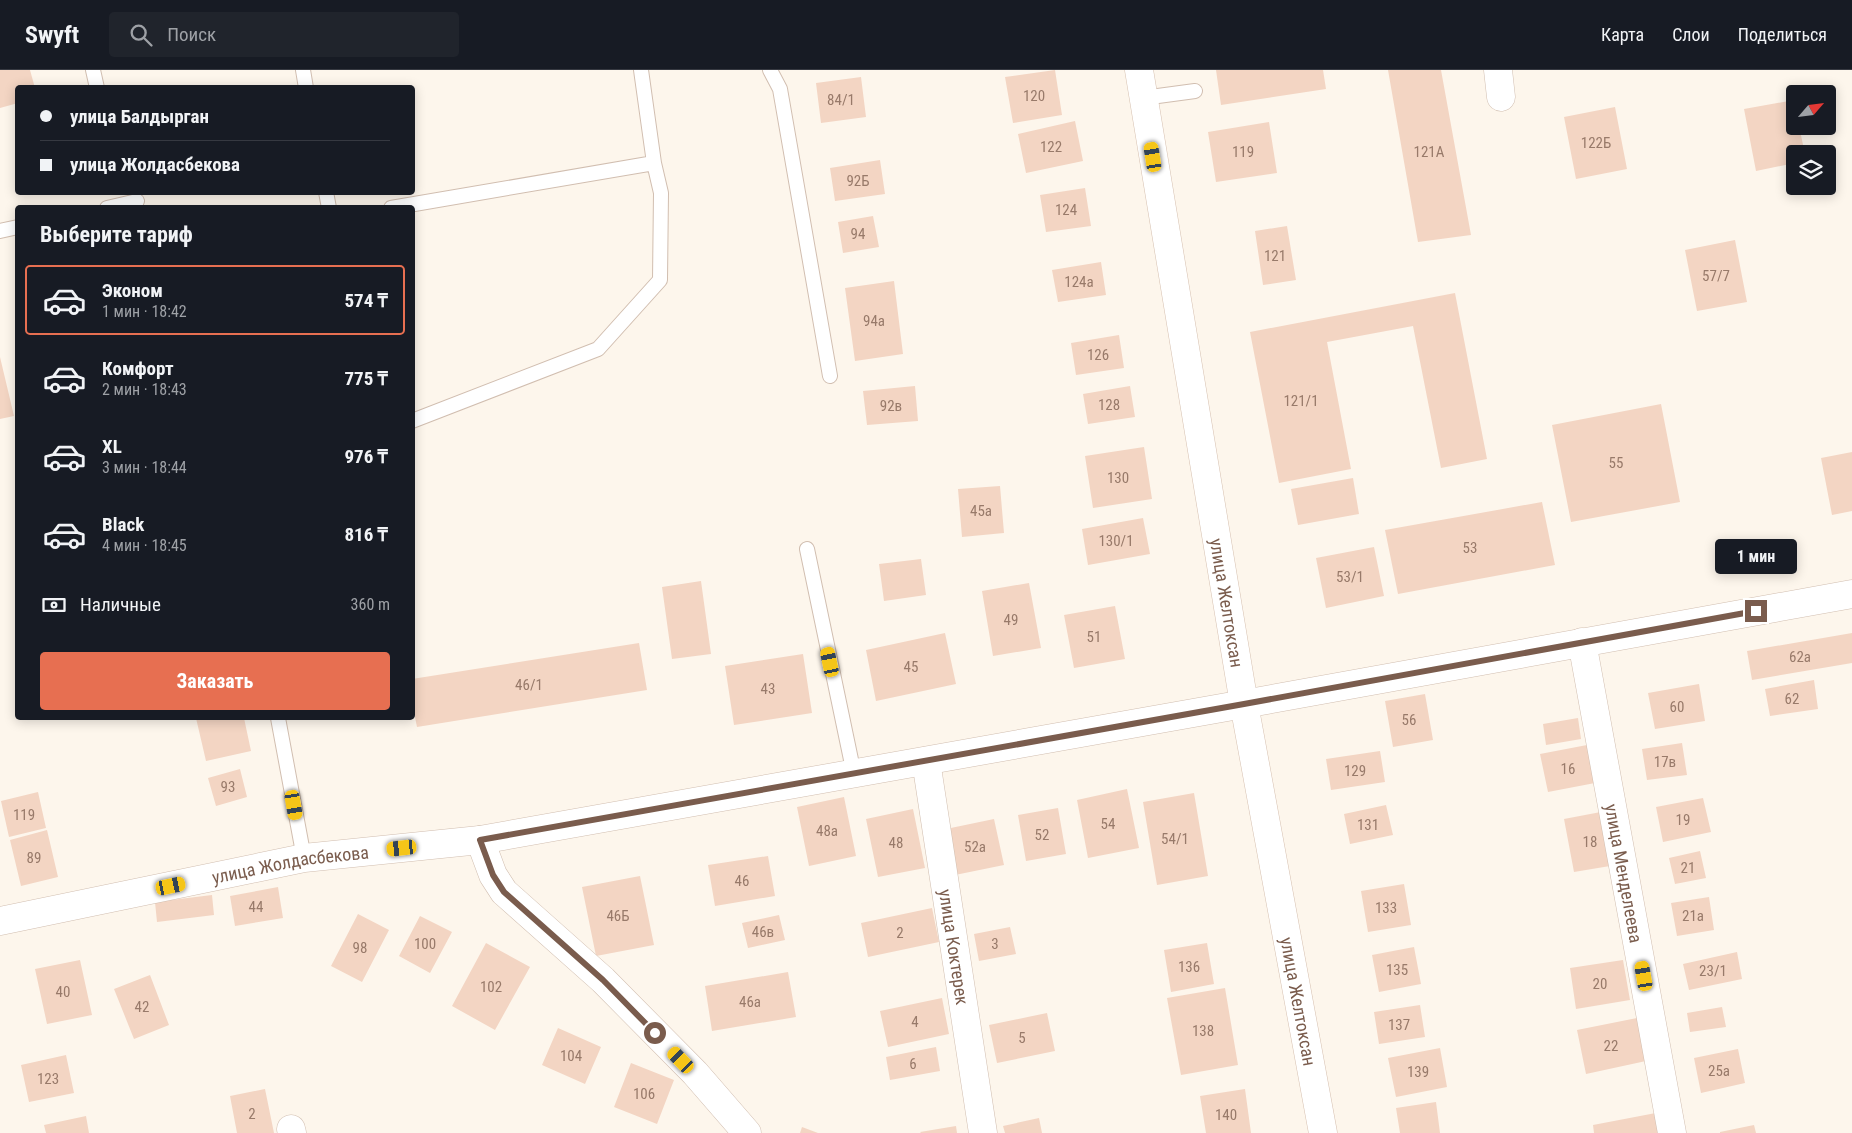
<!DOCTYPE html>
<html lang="ru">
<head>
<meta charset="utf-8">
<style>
	:root { --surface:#171b24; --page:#20242c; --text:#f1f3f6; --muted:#9ea1a6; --line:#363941; --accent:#e76f51 }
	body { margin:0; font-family:"Roboto Condensed",sans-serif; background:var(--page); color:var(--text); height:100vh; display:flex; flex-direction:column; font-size:19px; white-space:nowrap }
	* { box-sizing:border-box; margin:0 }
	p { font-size:16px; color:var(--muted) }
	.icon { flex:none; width:28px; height:28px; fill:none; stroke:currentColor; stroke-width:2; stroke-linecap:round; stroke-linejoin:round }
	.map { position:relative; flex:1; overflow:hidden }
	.sheet { position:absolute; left:15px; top:135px; width:400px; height:515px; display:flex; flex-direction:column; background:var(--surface); border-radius:5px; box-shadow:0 2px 12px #0003 }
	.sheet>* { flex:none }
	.top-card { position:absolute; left:15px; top:15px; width:400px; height:110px; border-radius:5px; box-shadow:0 2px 12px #0003; display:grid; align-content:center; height:110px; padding:0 25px; background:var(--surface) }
	.needle { width:32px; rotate:62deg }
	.buttons { position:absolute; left:1786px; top:15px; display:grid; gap:10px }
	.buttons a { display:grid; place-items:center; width:50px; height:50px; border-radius:5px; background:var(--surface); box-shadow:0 2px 12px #0003; font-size:25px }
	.end { position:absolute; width:22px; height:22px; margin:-11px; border:6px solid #7a5c4d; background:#fff; box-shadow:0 0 0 2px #fff }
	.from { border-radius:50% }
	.bubble { position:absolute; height:35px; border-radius:5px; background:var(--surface); box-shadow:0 2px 12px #0003; font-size:16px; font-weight:700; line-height:35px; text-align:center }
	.car { position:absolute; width:15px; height:30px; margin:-15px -8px; border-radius:6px; box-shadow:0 0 4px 1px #0007; background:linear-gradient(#f5c518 24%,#345 0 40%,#f5c518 0 76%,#345 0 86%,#f5c518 0) }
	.top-card b { display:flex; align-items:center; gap:18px; height:48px; font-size:19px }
	.top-card b+b { border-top:1px solid var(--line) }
	.top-card i { width:12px; height:12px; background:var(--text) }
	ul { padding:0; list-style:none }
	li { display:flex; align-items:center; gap:15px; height:70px; margin:0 10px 8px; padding:0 15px; border:2px solid transparent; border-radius:5px }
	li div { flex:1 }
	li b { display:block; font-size:19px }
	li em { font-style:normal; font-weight:700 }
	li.selected { border-color:var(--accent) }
	li>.icon { width:45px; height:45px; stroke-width:1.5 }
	h2 { padding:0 25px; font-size:22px; line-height:60px }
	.pay { display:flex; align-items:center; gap:12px; height:55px; padding:0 25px; font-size:19px }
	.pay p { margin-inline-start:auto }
	.cta { display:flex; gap:10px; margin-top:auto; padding:10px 25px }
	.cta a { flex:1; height:58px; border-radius:5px; background:var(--accent); color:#fff; font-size:20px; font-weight:700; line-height:58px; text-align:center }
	header { display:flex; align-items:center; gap:30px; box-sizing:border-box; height:70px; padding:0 25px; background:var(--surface); border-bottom:1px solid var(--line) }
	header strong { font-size:24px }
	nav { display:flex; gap:28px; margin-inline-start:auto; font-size:18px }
	.search { width:350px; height:45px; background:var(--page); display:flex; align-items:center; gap:12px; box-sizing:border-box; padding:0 18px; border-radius:5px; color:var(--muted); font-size:19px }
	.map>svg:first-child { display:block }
</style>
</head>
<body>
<header>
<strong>Swyft</strong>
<div class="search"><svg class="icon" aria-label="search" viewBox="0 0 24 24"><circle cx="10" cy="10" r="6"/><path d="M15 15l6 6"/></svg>Поиск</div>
<nav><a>Карта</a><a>Слои</a><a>Поделиться</a></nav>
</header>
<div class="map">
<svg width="1852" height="1063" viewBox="0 0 1852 1063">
	<rect width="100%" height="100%" fill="#fdf6ec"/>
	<!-- building -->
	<path fill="#f3d5c3" d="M 0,0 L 30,0 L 35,18 L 18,18 L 18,33 L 0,38 Z
		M 1055,0 L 1062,45 L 1013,53 L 1005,7 Z
		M 1216,0 L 1323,0 L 1326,19 L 1221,35 Z
		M 1388,0 L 1441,0 L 1471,165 L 1418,172 Z
		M 861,7 L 866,47 L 821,53 L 816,13 Z
		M 1794,30 L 1795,56 L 1799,56 L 1805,84 L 1795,84 L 1795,93 L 1756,101 L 1744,39 Z
		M 1615,37 L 1627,99 L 1576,109 L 1564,47 Z
		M 1075,51 L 1083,91 L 1026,103 L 1018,64 Z
		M 1269,52 L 1277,103 L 1216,112 L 1208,62 Z
		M 880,90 L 885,124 L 835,131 L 830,98 Z
		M 1085,118 L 1091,156 L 1046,162 L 1040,125 Z
		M 873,146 L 879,177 L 843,183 L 838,152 Z
		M 1287,156 L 1296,210 L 1263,215 L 1255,161 Z
		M 1735,170 L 1747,232 L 1697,241 L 1685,180 Z
		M 1101,192 L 1106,225 L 1058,232 L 1052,200 Z
		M 894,211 L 903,284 L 855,291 L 845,218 Z
		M 1455,223 L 1487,389 L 1441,398 L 1413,256 L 1327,272 L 1351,399 L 1279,413 L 1250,262 Z
		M 1119,265 L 1124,298 L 1076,305 L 1071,273 Z
		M 0,287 L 14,346 L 0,349 Z
		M 915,316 L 918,351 L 867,355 L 863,321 Z
		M 1130,316 L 1135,347 L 1088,354 L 1083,324 Z
		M 1661,334 L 1680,432 L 1571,452 L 1552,355 Z
		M 1144,377 L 1152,429 L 1093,438 L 1085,386 Z
		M 1852,382 L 1852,441 L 1832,445 L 1821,388 Z
		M 1353,408 L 1359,444 L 1298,455 L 1291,419 Z
		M 1000,416 L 1004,463 L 962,467 L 958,419 Z
		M 1542,432 L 1555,495 L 1398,524 L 1385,460 Z
		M 1143,448 L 1150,484 L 1088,495 L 1082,459 Z
		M 1374,477 L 1384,526 L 1326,538 L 1316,488 Z
		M 921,489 L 926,525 L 884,531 L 879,494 Z
		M 701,511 L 711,584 L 672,589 L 662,517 Z
		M 1029,513 L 1041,578 L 993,586 L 982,521 Z
		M 1115,536 L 1125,589 L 1074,598 L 1064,545 Z
		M 945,563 L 956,614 L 876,631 L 866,580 Z
		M 1852,563 L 1852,593 L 1752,610 L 1747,581 Z
		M 639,573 L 647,620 L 417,657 L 412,632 L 412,609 Z
		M 803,584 L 812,643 L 734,655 L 725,596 Z
		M 1814,610 L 1818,639 L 1770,646 L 1765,619 Z
		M 1699,614 L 1705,651 L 1655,659 L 1648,623 Z
		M 1425,624 L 1433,670 L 1393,677 L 1385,631 Z
		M 196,648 L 244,648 L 251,681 L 206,691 Z
		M 1578,648 L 1581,669 L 1546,675 L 1543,654 Z
		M 1682,673 L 1687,705 L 1647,710 L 1642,679 Z
		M 1587,675 L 1595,713 L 1548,722 L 1540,684 Z
		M 1380,681 L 1385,712 L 1331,720 L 1326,689 Z
		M 240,699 L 247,727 L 216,736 L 208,708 Z
		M 1127,719 L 1139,778 L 1088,788 L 1077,730 Z
		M 38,722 L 46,758 L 9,767 L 1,731 Z
		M 1194,723 L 1208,806 L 1157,815 L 1143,732 Z
		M 844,727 L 856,786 L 809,796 L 797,737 Z
		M 1703,728 L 1711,762 L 1663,772 L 1656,737 Z
		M 1386,735 L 1393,765 L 1350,774 L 1344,744 Z
		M 1058,738 L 1066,784 L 1026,791 L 1018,745 Z
		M 913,739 L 925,798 L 878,807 L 866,749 Z
		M 1606,741 L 1616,795 L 1574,802 L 1564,749 Z
		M 994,749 L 1004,795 L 955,805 L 946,759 Z
		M 47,760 L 58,807 L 21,816 L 10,770 Z
		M 1700,781 L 1706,808 L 1675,814 L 1669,788 Z
		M 768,786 L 775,826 L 715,836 L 708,795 Z
		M 640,806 L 654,875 L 596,886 L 582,817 Z
		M 1404,814 L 1411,855 L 1368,862 L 1361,821 Z
		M 278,817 L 283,848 L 235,856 L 230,826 Z
		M 212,825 L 214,845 L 157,852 L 155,832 Z
		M 1709,827 L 1714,860 L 1677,866 L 1671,833 Z
		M 932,838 L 939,872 L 868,887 L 861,853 Z
		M 358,844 L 389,860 L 362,912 L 331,896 Z
		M 779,845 L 785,870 L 748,878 L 742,853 Z
		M 420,846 L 452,862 L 430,903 L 399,886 Z
		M 1010,857 L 1016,884 L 979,891 L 974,864 Z
		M 486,873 L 530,897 L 495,960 L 452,936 Z
		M 1207,873 L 1214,914 L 1171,922 L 1164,880 Z
		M 1414,877 L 1421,914 L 1379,922 L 1372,885 Z
		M 1737,882 L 1742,909 L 1689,920 L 1683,894 Z
		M 80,890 L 92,945 L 47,954 L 35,899 Z
		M 1623,890 L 1630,930 L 1576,939 L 1570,898 Z
		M 788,902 L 796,947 L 712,961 L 705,916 Z
		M 150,905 L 169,955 L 134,969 L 114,919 Z
		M 1225,918 L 1238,995 L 1181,1005 L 1167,928 Z
		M 942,928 L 949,964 L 888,977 L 880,941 Z
		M 1420,935 L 1425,967 L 1379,974 L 1374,942 Z
		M 1722,937 L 1726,957 L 1690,962 L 1687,943 Z
		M 1047,943 L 1055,981 L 997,993 L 989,955 Z
		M 1637,948 L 1646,991 L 1586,1004 L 1577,960 Z
		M 558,958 L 601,977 L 585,1014 L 542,995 Z
		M 936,977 L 940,1001 L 890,1010 L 886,987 Z
		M 1440,978 L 1447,1017 L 1396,1027 L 1388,988 Z
		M 1738,979 L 1745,1013 L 1701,1023 L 1694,988 Z
		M 66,985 L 74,1023 L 29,1032 L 21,995 Z
		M 631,993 L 674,1010 L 657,1054 L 614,1037 Z
		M 265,1019 L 274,1063 L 237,1063 L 230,1026 Z
		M 1245,1019 L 1251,1063 L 1206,1063 L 1200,1026 Z
		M 1436,1032 L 1440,1063 L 1400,1063 L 1396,1038 Z
		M 1661,1042 L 1665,1063 L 1594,1063 L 1593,1055 Z
		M 86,1046 L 89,1063 L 46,1063 L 44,1055 Z
		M 1039,1048 L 1042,1063 L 1005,1063 L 1003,1056 Z
		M 1754,1055 L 1756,1063 L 1720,1063 L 1720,1062 Z
		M 956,1056 L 957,1063 L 921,1063 L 920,1062 Z
		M 802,1057 L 818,1063 L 800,1063 Z"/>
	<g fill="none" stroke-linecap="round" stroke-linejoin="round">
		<!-- lane casing -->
		<g stroke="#d1beb0" stroke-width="16">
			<path id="lane" d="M 93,0 L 97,18
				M 303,0 L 306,18
				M 770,0 L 780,19 L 830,306
				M 1143,28 L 1195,21
				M 326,122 L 329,138
				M 107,138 L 137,131
				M 391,138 L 654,93
				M 0,161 L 18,157
				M 412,351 L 598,279 L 660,210 L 661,123 L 654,93 L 641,0
				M 807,479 L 854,704
				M 278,648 L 304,788"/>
		</g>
		<!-- street casing -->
		<g stroke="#d1beb0" stroke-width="29">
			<g id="street">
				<path d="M 1498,0 L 1501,27"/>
				<path id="s1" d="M 1582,572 L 1672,1063"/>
				<path id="s2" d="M 926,691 L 983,1063"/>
				<path d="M 480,770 L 493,805 L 504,822 L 603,910 L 695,1003 L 747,1063"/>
				<path id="s3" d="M 0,851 L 304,788 L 480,770 L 1244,634 L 1852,524"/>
				<path d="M 291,1059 L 292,1063"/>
			</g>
		</g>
		<!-- secondary casing -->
		<g stroke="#d6c0b0" stroke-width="29">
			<g id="secondary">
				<path id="s4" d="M 1139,0 L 1244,634 L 1323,1063"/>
			</g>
		</g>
		<!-- lane -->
		<use href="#lane" stroke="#fff" stroke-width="14"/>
		<!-- street -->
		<use href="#street" stroke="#fff" stroke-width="28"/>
		<!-- secondary -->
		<use href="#secondary" stroke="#fff" stroke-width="28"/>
	</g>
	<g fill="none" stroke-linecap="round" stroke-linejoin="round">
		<!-- route -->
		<path stroke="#7a5c4d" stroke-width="6" d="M 655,963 L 603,910 L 504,822 L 493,805 L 480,770 L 1244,634 L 1756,541"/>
	</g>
	<g text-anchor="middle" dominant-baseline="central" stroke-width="4.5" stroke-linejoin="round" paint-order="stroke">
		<!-- number labels -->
		<g font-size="15" fill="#987a6a">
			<text x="1034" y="26">120</text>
			<text x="841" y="30">84/1</text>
			<text x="1596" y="73">122Б</text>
			<text x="1051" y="77">122</text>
			<text x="1243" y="82">119</text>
			<text x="1429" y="82">121А</text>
			<text x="858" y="111">92Б</text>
			<text x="1066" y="140">124</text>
			<text x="858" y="164">94</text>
			<text x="1275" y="186">121</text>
			<text x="1716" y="206">57/7</text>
			<text x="1079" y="212">124а</text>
			<text x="874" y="251">94а</text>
			<text x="1098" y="285">126</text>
			<text x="1301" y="331">121/1</text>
			<text x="1109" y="335">128</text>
			<text x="891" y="336">92в</text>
			<text x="1616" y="393">55</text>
			<text x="1118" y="408">130</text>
			<text x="981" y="441">45а</text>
			<text x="1116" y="471">130/1</text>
			<text x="1470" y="478">53</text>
			<text x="1350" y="507">53/1</text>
			<text x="1011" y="550">49</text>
			<text x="1094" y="567">51</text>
			<text x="1800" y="587">62а</text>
			<text x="911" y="597">45</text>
			<text x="529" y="615">46/1</text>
			<text x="768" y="619">43</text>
			<text x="1792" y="629">62</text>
			<text x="1677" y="637">60</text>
			<text x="1409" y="650">56</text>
			<text x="1665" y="692">17в</text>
			<text x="1568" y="699">16</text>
			<text x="1355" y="701">129</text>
			<text x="228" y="717">93</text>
			<text x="24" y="745">119</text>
			<text x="1683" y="750">19</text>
			<text x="1108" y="754">54</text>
			<text x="1368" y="755">131</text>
			<text x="827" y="761">48а</text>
			<text x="1042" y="765">52</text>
			<text x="1175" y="769">54/1</text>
			<text x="1590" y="772">18</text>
			<text x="896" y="773">48</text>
			<text x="975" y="777">52а</text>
			<text x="34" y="788">89</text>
			<text x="1688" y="798">21</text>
			<text x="742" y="811">46</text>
			<text x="256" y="837">44</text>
			<text x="1386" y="838">133</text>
			<text x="618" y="846">46Б</text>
			<text x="1693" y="846">21а</text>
			<text x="763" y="862">46в</text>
			<text x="900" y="863">2</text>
			<text x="425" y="874">100</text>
			<text x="995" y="874">3</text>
			<text x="360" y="878">98</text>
			<text x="1189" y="897">136</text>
			<text x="1397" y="900">135</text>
			<text x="1713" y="901">23/1</text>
			<text x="1600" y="914">20</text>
			<text x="491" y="917">102</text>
			<text x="63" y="922">40</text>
			<text x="750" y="932">46а</text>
			<text x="142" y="937">42</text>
			<text x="915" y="952">4</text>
			<text x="1399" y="955">137</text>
			<text x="1203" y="961">138</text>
			<text x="1022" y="968">5</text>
			<text x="1611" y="976">22</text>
			<text x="571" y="986">104</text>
			<text x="913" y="994">6</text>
			<text x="1719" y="1001">25а</text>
			<text x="1418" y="1002">139</text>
			<text x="48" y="1009">123</text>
			<text x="644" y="1024">106</text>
			<text x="252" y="1044">2</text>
			<text x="1226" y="1045">140</text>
		</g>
		<!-- street labels -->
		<g font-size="18" fill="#7a5c4d" stroke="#fffaf3">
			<text stroke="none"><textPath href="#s4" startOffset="540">улица Желтоксан</textPath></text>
			<text stroke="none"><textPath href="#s3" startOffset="296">улица Жолдасбекова</textPath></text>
			<text stroke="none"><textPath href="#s1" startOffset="235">улица Менделеева</textPath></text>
			<text stroke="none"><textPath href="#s2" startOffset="188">улица Коктерек</textPath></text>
			<text stroke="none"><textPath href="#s4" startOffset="945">улица Желтоксан</textPath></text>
		</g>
	</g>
</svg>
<div class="buttons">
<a><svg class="needle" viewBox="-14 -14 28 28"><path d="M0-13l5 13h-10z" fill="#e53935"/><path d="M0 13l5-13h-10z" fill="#9ea1a6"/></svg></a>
<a><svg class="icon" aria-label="layers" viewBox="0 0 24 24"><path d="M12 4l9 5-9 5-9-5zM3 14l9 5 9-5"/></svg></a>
</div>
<i class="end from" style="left:655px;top:963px"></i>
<i class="end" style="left:1756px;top:541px"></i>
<div class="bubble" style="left:1715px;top:469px;width:82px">1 мин</div>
<i class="car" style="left:1153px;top:87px;rotate:351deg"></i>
<i class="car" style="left:830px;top:592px;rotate:348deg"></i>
<i class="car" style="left:294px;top:735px;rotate:170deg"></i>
<i class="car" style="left:402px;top:778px;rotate:264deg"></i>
<i class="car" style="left:171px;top:816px;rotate:78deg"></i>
<i class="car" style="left:1644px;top:906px;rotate:350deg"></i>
<i class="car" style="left:681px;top:990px;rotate:316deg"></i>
<div class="top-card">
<b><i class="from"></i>улица Балдырган</b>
<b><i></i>улица Жолдасбекова</b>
</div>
<section class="sheet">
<h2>Выберите тариф</h2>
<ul>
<li class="selected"><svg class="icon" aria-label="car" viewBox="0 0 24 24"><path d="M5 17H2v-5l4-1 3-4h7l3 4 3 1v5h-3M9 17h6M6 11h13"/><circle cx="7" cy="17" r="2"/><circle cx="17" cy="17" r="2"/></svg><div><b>Эконом</b><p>1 мин · 18:42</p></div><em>574 ₸</em></li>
<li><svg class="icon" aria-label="car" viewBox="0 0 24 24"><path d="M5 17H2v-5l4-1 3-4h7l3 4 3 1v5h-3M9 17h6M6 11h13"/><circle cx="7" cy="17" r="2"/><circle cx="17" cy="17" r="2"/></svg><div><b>Комфорт</b><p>2 мин · 18:43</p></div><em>775 ₸</em></li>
<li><svg class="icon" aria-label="car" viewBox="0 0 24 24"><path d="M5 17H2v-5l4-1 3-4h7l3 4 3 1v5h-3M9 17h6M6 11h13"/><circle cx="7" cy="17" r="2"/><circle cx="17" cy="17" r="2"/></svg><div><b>XL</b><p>3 мин · 18:44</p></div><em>976 ₸</em></li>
<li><svg class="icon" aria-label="car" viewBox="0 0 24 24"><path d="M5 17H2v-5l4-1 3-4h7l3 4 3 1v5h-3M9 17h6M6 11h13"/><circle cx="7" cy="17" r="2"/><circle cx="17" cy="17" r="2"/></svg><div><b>Black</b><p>4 мин · 18:45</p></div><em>816 ₸</em></li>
</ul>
<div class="pay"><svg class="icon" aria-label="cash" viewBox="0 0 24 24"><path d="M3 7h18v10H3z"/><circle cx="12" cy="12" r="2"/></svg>Наличные<p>360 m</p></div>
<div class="cta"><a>Заказать</a></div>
</section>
</div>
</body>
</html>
